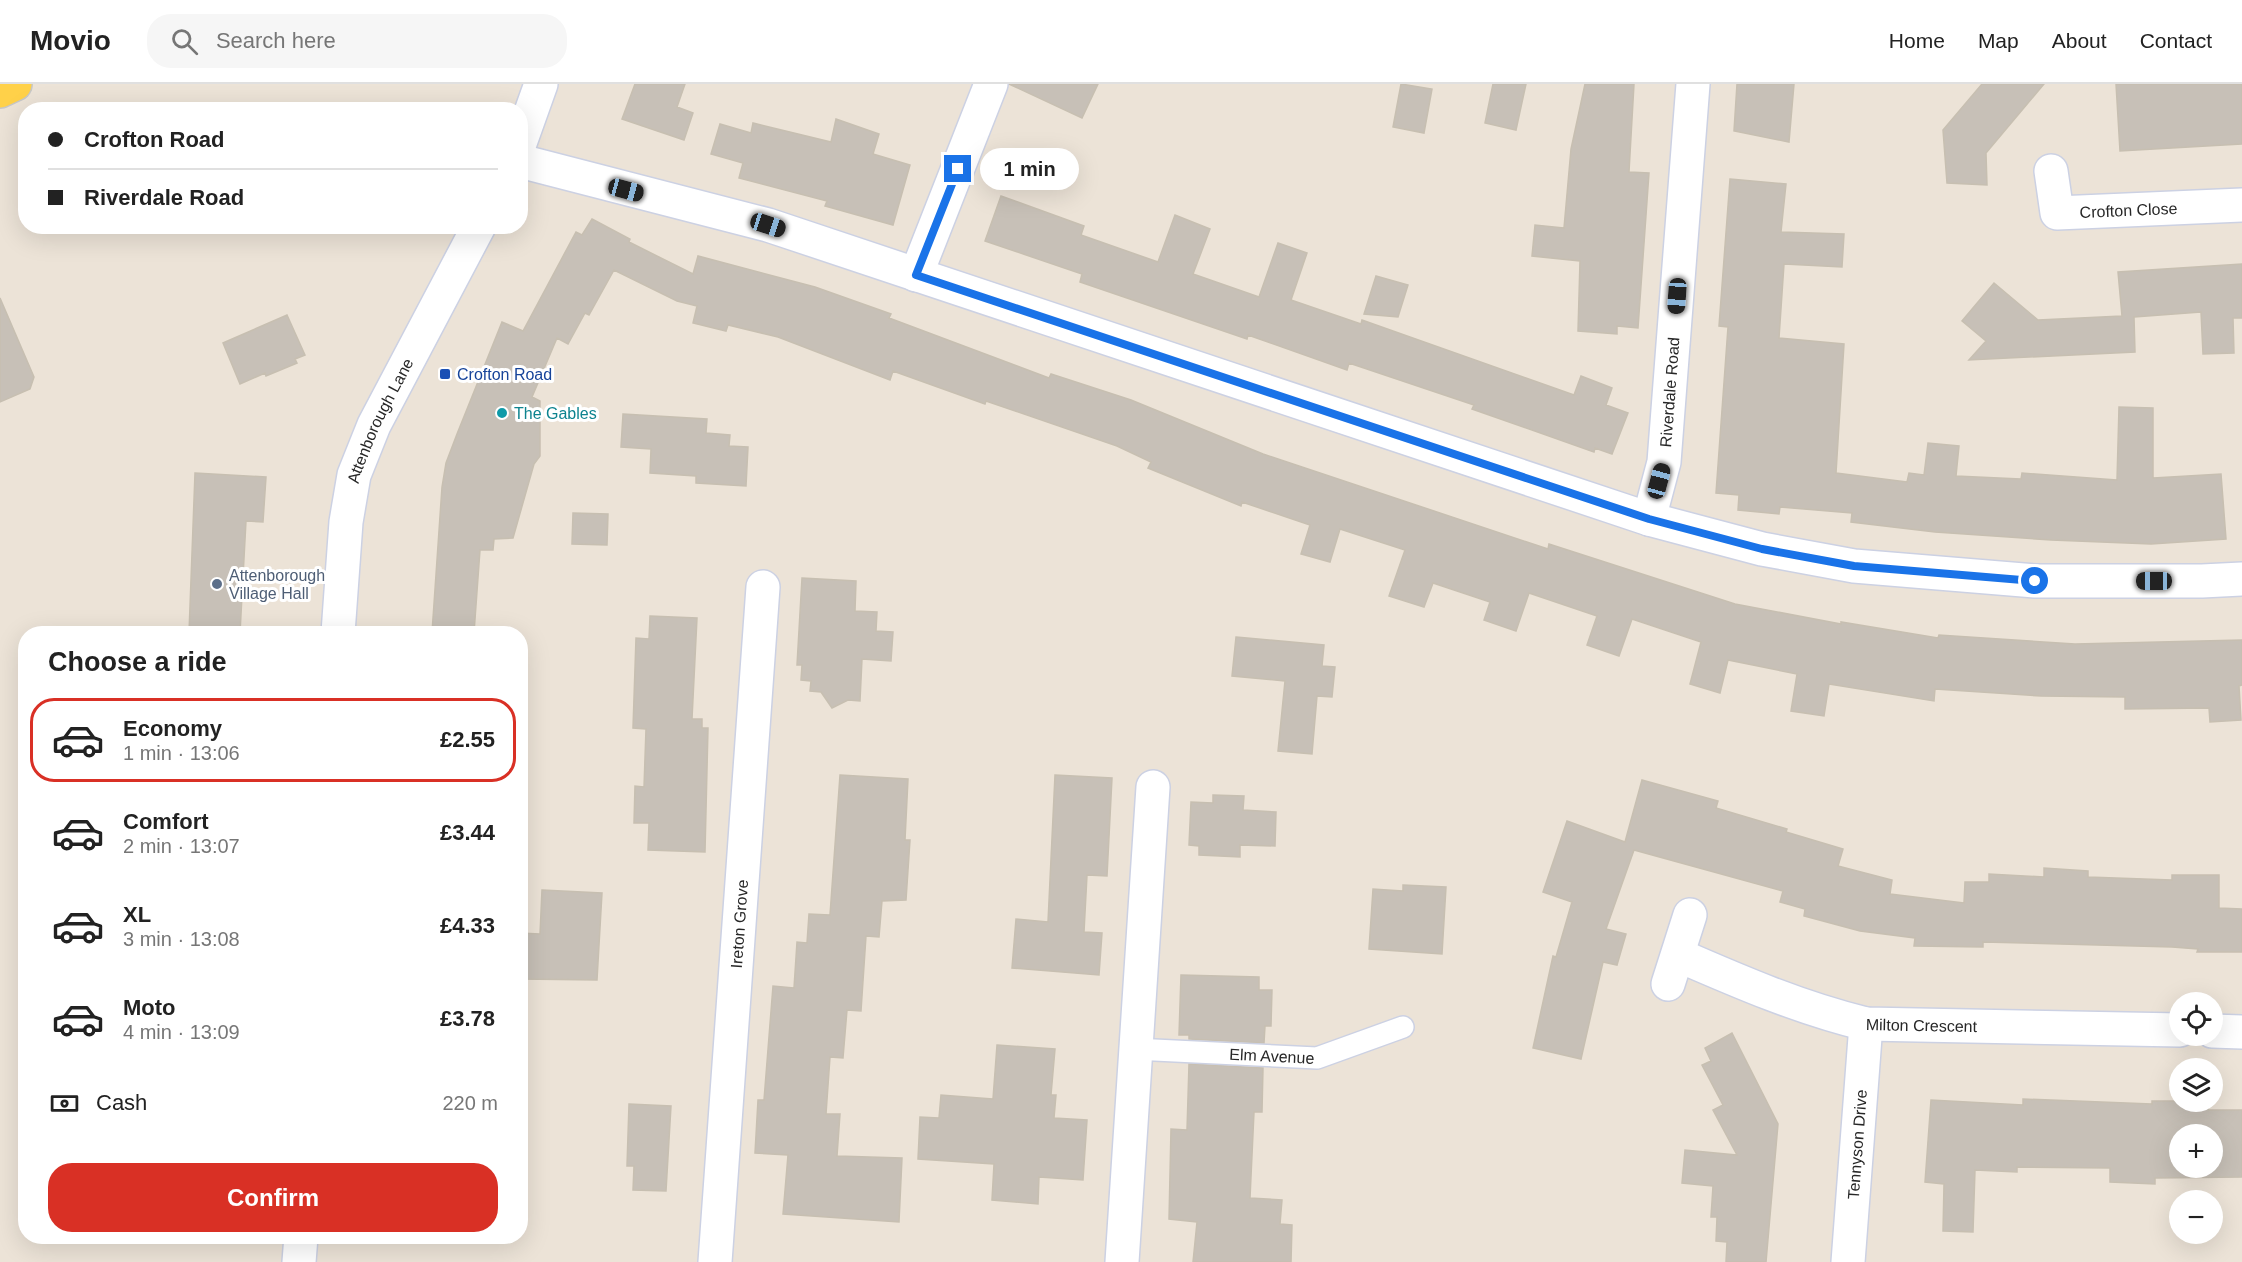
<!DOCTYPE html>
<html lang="en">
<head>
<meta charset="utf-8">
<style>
	:root { --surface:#fff; --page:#f6f6f6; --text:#222; --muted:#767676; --line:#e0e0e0; --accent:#d93025 }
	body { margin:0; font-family:Helvetica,sans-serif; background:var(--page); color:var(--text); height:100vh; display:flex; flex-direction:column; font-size:22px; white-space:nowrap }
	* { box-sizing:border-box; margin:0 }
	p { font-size:20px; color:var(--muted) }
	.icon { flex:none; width:33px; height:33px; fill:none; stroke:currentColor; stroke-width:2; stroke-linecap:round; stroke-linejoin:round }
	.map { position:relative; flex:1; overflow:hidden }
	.details { position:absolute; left:18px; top:542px; width:510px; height:618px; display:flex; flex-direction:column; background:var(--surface); border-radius:24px; box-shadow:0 6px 24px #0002 }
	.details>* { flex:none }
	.hud { position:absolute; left:18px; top:18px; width:510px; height:132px; border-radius:24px; box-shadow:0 6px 24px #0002; display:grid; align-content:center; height:132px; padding:0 30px; background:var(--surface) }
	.buttons { position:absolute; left:2169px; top:908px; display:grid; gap:12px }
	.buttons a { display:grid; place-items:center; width:54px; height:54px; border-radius:50%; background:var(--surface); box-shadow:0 6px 24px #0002; font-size:30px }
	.end { position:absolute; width:27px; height:27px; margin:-14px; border:8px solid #1a73e8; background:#fff; box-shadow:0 0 0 3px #fff }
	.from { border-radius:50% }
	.bubble { position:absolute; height:42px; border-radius:21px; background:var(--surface); box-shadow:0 6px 24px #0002; font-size:20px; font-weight:800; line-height:42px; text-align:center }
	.car { position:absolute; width:18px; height:36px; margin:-18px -9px; border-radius:8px; box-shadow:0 0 4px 2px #0007; background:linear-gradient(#222 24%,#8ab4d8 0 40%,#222 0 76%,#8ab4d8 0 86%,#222 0) }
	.hud b { display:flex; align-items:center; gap:21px; height:57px; font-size:22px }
	.hud b+b { border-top:2px solid var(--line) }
	.hud i { width:15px; height:15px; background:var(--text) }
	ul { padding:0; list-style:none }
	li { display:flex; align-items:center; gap:18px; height:84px; margin:0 12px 9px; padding:0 18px; border:3px solid transparent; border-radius:24px }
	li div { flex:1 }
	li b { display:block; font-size:22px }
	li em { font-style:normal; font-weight:800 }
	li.selected { border-color:var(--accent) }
	li>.icon { width:54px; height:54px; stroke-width:1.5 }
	h2 { padding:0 30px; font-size:27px; line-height:72px }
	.pay { display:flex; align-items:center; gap:15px; height:66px; padding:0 30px; font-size:22px }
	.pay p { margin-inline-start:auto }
	.action { display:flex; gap:12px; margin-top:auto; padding:12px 30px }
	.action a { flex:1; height:69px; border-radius:24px; background:var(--accent); color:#fff; font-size:24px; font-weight:800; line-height:69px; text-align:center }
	header { display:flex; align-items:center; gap:36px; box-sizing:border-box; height:84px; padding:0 30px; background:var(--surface); border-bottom:2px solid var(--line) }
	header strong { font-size:28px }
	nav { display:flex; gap:33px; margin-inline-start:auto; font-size:21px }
	.search { width:420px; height:54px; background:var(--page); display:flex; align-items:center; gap:15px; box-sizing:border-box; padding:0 21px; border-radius:24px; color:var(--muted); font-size:22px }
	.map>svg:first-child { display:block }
</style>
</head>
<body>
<header>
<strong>Movio</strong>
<div class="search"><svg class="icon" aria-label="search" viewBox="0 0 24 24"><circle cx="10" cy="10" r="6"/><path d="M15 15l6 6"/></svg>Search here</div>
<nav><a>Home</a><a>Map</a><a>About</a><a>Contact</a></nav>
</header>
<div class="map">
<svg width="2242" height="1178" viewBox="0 0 2242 1178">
	<rect width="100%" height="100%" fill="#ece3d7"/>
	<!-- building -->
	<path fill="#c7c0b7" stroke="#c7bfb1" stroke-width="1.5" fill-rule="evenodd" d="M 635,0 L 685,0 L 677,23 L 693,29 L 684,56 L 622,35 Z
		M 1009,0 L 1098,0 L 1082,34 Z
		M 1401,0 L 1432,5 L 1424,49 L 1393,43 Z
		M 1493,0 L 1526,0 L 1516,46 L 1485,39 Z
		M 1585,0 L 1634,0 L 1629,88 L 1649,89 L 1638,244 L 1617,242 L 1617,250 L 1578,247 L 1580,177 L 1532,172 L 1535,141 L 1564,144 L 1571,65 Z
		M 1737,0 L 1794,0 L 1789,58 L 1734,47 Z
		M 1982,0 L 2044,0 L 1986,69 L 1987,101 L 1947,99 L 1943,46 Z
		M 2116,0 L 2242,0 L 2242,60 L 2120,67 Z
		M 836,35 L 879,50 L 873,70 L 910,81 L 893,141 L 825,122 L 827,117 L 739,94 L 743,79 L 711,70 L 720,40 L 751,49 L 753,39 L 831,58 Z
		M 1730,95 L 1786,100 L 1781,148 L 1844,150 L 1842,183 L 1784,180 L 1779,254 L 1844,260 L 1836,389 L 1907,398 L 1909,389 L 1924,391 L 1928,359 L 1959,362 L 1956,392 L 2021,395 L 2022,389 L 2117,396 L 2119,323 L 2153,324 L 2153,394 L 2221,390 L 2226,455 L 2151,460 L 2051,456 L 1935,448 L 1851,438 L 1852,429 L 1780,423 L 1779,430 L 1738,426 L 1739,411 L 1716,409 L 1728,243 L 1719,242 Z
		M 1001,112 L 1084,142 L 1081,151 L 1158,178 L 1175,131 L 1210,145 L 1193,190 L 1259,213 L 1278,159 L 1307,169 L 1291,216 L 1361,240 L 1362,236 L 1574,311 L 1581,292 L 1612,304 L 1606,321 L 1628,329 L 1612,370 L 1595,364 L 1594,368 L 1472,325 L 1474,321 L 1349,279 L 1347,286 L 1248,251 L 1247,255 L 1080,198 L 1082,190 L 985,157 Z
		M 592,135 L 630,155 L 629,158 L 693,190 L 698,172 L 815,203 L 891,230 L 889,234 L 1049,294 L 1051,290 L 1131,316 L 1263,370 L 1548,465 L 1549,460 L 1735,520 L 1841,540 L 1841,538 L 1938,554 L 1939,551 L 2075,560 L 2242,556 L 2242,601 L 2239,602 L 2241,636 L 2210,638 L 2209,624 L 2125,625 L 2125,613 L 2041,612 L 1935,605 L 1934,617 L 1829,600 L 1824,632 L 1791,627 L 1797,590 L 1728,576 L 1720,609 L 1690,600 L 1701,558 L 1632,535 L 1619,572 L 1587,561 L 1597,532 L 1529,509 L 1516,547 L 1484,536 L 1490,518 L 1433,499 L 1424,523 L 1389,512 L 1405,466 L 1340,445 L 1330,478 L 1301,470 L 1310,441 L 1242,418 L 1241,422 L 1148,384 L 1151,378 L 1117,362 L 986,317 L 985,320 L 893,287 L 890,296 L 778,253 L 728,241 L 726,247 L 693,239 L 697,222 L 677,217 L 614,186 L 589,231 L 585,229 L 568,260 L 557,254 L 532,313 L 540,317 L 540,372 L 534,380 L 513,454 L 494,455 L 493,466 L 480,466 L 474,549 L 432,549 L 442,403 L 446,379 L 457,350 L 502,238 L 523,247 L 576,148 L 582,151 Z
		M 2242,180 L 2242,234 L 2233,234 L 2234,269 L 2203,270 L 2201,228 L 2134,233 L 2135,268 L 1969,276 L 1986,257 L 1962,237 L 1994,199 L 2038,236 L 2122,232 L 2118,188 Z
		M 1376,192 L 1408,201 L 1398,233 L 1364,230 Z
		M 0,214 L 34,293 L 30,305 L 0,318 Z
		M 287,231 L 305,271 L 295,275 L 297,279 L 266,292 L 265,289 L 240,300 L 223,259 Z
		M 623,330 L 707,335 L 706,349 L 730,351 L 729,362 L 748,363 L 746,402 L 696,399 L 696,392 L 650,389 L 651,365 L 621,363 Z
		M 195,389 L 266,393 L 263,438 L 246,437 L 240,549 L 189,549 Z
		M 573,429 L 608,430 L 607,461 L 572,460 Z
		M 802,494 L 856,497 L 855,527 L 877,528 L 876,547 L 893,548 L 891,577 L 862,575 L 860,617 L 848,616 L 832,624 L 821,608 L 810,607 L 811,597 L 801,596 L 802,581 L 797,581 Z
		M 650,532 L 697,534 L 692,635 L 702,635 L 702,644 L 708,644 L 705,768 L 648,766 L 649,739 L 634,739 L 635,702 L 644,703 L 646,645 L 633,644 L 636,554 L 649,555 Z
		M 1236,553 L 1324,561 L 1322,582 L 1335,583 L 1332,613 L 1317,612 L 1312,670 L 1278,667 L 1285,597 L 1232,592 Z
		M 840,691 L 908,695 L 905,756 L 910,756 L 906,816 L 882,817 L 879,853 L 866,852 L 861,927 L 847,926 L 843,974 L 830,973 L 826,1030 L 840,1030 L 837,1072 L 902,1074 L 899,1138 L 783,1130 L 788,1071 L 755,1069 L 758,1016 L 764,1016 L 773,902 L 794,904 L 797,858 L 807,859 L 809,830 L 830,831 Z
		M 1055,691 L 1112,694 L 1107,792 L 1087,791 L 1084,848 L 1102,849 L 1099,891 L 1012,884 L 1016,835 L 1048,838 Z
		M 1642,696 L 1718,717 L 1716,724 L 1787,745 L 1786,748 L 1843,765 L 1838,782 L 1892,796 L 1890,810 L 1964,819 L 1965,798 L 1989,798 L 1989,790 L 2044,793 L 2044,784 L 2088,787 L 2088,793 L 2172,796 L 2172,791 L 2219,791 L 2219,824 L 2242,825 L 2242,868 L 2197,868 L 2198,865 L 2172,863 L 1983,858 L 1983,863 L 1914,862 L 1915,854 L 1860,847 L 1804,832 L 1805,825 L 1780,818 L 1783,807 L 1634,766 L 1606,845 L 1626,850 L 1617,881 L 1603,878 L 1581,975 L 1533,964 L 1553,872 L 1556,873 L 1572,818 L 1543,808 L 1567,737 L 1625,758 Z
		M 1213,711 L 1244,712 L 1243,726 L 1276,728 L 1275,762 L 1240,761 L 1240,773 L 1199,771 L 1199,762 L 1189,761 L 1191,718 L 1213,719 Z
		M 1403,801 L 1446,803 L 1442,870 L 1369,865 L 1373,805 L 1403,807 Z
		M 542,806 L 602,809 L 597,896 L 520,895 L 520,849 L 540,850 Z
		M 1181,891 L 1259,893 L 1259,906 L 1272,906 L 1271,942 L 1265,942 L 1264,959 L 1189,955 L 1189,951 L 1179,951 Z
		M 1732,949 L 1778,1040 L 1766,1178 L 1726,1178 L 1727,1158 L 1716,1157 L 1717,1133 L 1711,1133 L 1713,1102 L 1682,1099 L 1685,1066 L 1737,1071 L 1713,1026 L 1723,1021 L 1702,981 L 1711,977 L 1705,964 Z
		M 997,961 L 1055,965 L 1051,1011 L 1056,1011 L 1054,1034 L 1087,1036 L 1083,1096 L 1039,1093 L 1038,1120 L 992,1116 L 994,1080 L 918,1075 L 920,1033 L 939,1034 L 941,1011 L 993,1015 Z
		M 1189,980 L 1263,984 L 1262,1028 L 1254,1028 L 1250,1114 L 1282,1116 L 1280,1140 L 1292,1141 L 1291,1178 L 1193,1178 L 1197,1138 L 1169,1135 L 1171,1045 L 1187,1046 Z
		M 2023,1015 L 2152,1020 L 2152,1017 L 2186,1017 L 2186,1020 L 2208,1020 L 2208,1026 L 2242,1026 L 2242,1093 L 2155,1094 L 2155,1100 L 2110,1098 L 2110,1084 L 2017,1083 L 2017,1088 L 1975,1086 L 1973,1148 L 1943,1147 L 1944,1100 L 1925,1098 L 1931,1016 L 2023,1021 ZM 2180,1050 L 2212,1050 L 2212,1083 L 2180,1083 Z
		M 629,1020 L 671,1022 L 666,1107 L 633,1106 L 634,1082 L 627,1082 Z"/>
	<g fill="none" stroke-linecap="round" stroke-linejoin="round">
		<!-- service casing -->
		<g stroke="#ccd1e3" stroke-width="24">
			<g id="service">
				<path id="s1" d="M 1134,965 L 1317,974 L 1403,943"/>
			</g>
		</g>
		<!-- minor casing -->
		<g stroke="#ccd1e3" stroke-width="36">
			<g id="minor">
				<path d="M 520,77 L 768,141 L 1649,435 L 1762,465 L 1854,482 L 2035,497 L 2202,497 L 2242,495"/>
				<path id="s2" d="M 2051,87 L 2057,129 L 2242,121"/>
				<path d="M 916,191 L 991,0"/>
				<path id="s3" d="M 1649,435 L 1664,378 L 1693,0"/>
				<path id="s4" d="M 1678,871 C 1740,898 1800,924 1866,940 L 2180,946"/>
				<path d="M 1668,900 L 1690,831"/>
				<path d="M 2212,947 L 2242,948"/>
				<path id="s5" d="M 715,1178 L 763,503"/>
				<path d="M 1122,1178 L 1153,703"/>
				<path id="s6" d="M 1848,1178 L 1866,940"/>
			</g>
		</g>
		<!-- tertiary casing -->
		<g stroke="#ccd1e3" stroke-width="36">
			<g id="tertiary">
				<path d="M 520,59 L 541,0"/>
				<path id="s7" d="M 338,549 L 346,438 L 354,391 L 374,341 L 479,142"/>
				<path d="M 299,1178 L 301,1152"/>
			</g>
		</g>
		<!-- primary casing -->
		<g stroke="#c7c7c7" stroke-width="36">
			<path id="primary" d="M 0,7 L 15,0"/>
		</g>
		<!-- service -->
		<use href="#service" stroke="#fff" stroke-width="21"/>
		<!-- minor -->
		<use href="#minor" stroke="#fff" stroke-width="33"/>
		<!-- tertiary -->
		<use href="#tertiary" stroke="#fff" stroke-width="33"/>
		<!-- primary -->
		<use href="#primary" stroke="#ffd149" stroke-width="33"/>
	</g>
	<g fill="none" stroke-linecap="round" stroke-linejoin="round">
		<!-- route -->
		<path stroke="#1a73e8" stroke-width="8" d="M 958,85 L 916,191 L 1649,435 L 1762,465 L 1854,482 L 2035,497"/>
	</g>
	<!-- markers -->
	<rect fill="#1a4fb4" stroke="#fff" stroke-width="2" x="439" y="284" width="12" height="12" rx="3"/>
	<circle fill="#0f9aa8" stroke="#fff" stroke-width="2" cx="502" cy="329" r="6"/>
	<circle fill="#5c6f8a" stroke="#fff" stroke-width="2" cx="217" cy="500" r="6"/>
	<g text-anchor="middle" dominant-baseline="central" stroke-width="6" stroke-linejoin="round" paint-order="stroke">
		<!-- street labels -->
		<g font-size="16" fill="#272727" stroke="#fff">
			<text stroke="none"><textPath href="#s2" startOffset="114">Crofton Close</textPath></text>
			<text stroke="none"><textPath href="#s3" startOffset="129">Riverdale Road</textPath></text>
			<text stroke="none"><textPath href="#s7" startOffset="219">Attenborough Lane</textPath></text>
			<text stroke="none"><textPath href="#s5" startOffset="339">Ireton Grove</textPath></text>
			<text stroke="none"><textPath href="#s4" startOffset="256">Milton Crescent</textPath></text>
			<text stroke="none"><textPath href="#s1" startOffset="138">Elm Avenue</textPath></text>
			<text stroke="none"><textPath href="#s6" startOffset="118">Tennyson Drive</textPath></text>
		</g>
		<!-- transit labels -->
		<g font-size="16" fill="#164399" stroke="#fff" text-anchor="start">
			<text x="457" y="290">Crofton Road</text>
		</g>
		<!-- culture labels -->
		<g font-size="16" fill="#0d838f" stroke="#fff" text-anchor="start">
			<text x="514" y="329">The Gables</text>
		</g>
		<!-- service labels -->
		<g font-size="16" fill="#4e5e75" stroke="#fff" text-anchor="start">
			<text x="229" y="491">Attenborough<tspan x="229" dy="18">Village Hall</tspan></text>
		</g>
	</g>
</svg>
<div class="buttons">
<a><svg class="icon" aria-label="locate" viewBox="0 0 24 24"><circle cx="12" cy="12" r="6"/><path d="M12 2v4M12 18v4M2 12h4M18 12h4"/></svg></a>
<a><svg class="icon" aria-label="layers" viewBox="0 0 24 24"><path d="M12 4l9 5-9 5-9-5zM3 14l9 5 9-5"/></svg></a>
<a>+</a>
<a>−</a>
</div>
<i class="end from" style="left:2035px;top:497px"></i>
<i class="end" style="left:958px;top:85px"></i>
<div class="bubble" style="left:980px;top:64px;width:99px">1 min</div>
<i class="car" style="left:626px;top:106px;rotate:105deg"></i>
<i class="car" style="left:768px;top:141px;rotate:108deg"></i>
<i class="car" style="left:1677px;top:212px;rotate:184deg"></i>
<i class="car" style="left:1659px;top:397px;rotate:15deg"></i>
<i class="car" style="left:2154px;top:497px;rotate:270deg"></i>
<div class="hud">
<b><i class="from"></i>Crofton Road</b>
<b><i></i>Riverdale Road</b>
</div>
<section class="details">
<h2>Choose a ride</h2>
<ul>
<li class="selected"><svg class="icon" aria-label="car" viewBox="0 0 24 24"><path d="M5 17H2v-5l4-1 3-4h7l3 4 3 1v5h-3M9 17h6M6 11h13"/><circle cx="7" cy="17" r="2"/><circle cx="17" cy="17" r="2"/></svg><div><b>Economy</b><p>1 min · 13:06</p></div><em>£2.55</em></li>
<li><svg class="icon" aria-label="car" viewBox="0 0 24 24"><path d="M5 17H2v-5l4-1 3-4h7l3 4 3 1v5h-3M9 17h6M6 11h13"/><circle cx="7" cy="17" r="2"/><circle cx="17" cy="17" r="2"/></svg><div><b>Comfort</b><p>2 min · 13:07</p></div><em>£3.44</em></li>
<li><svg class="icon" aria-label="car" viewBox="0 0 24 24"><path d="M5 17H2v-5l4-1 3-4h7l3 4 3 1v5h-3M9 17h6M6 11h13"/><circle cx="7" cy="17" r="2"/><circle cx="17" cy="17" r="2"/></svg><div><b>XL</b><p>3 min · 13:08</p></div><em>£4.33</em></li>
<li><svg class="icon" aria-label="car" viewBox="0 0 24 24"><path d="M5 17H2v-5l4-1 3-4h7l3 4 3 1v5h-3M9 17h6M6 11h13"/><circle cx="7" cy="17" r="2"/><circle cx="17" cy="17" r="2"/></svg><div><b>Moto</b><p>4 min · 13:09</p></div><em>£3.78</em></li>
</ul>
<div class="pay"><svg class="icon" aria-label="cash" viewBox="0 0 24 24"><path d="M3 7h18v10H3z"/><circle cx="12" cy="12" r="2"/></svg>Cash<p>220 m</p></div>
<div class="action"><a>Confirm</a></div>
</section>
</div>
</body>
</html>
